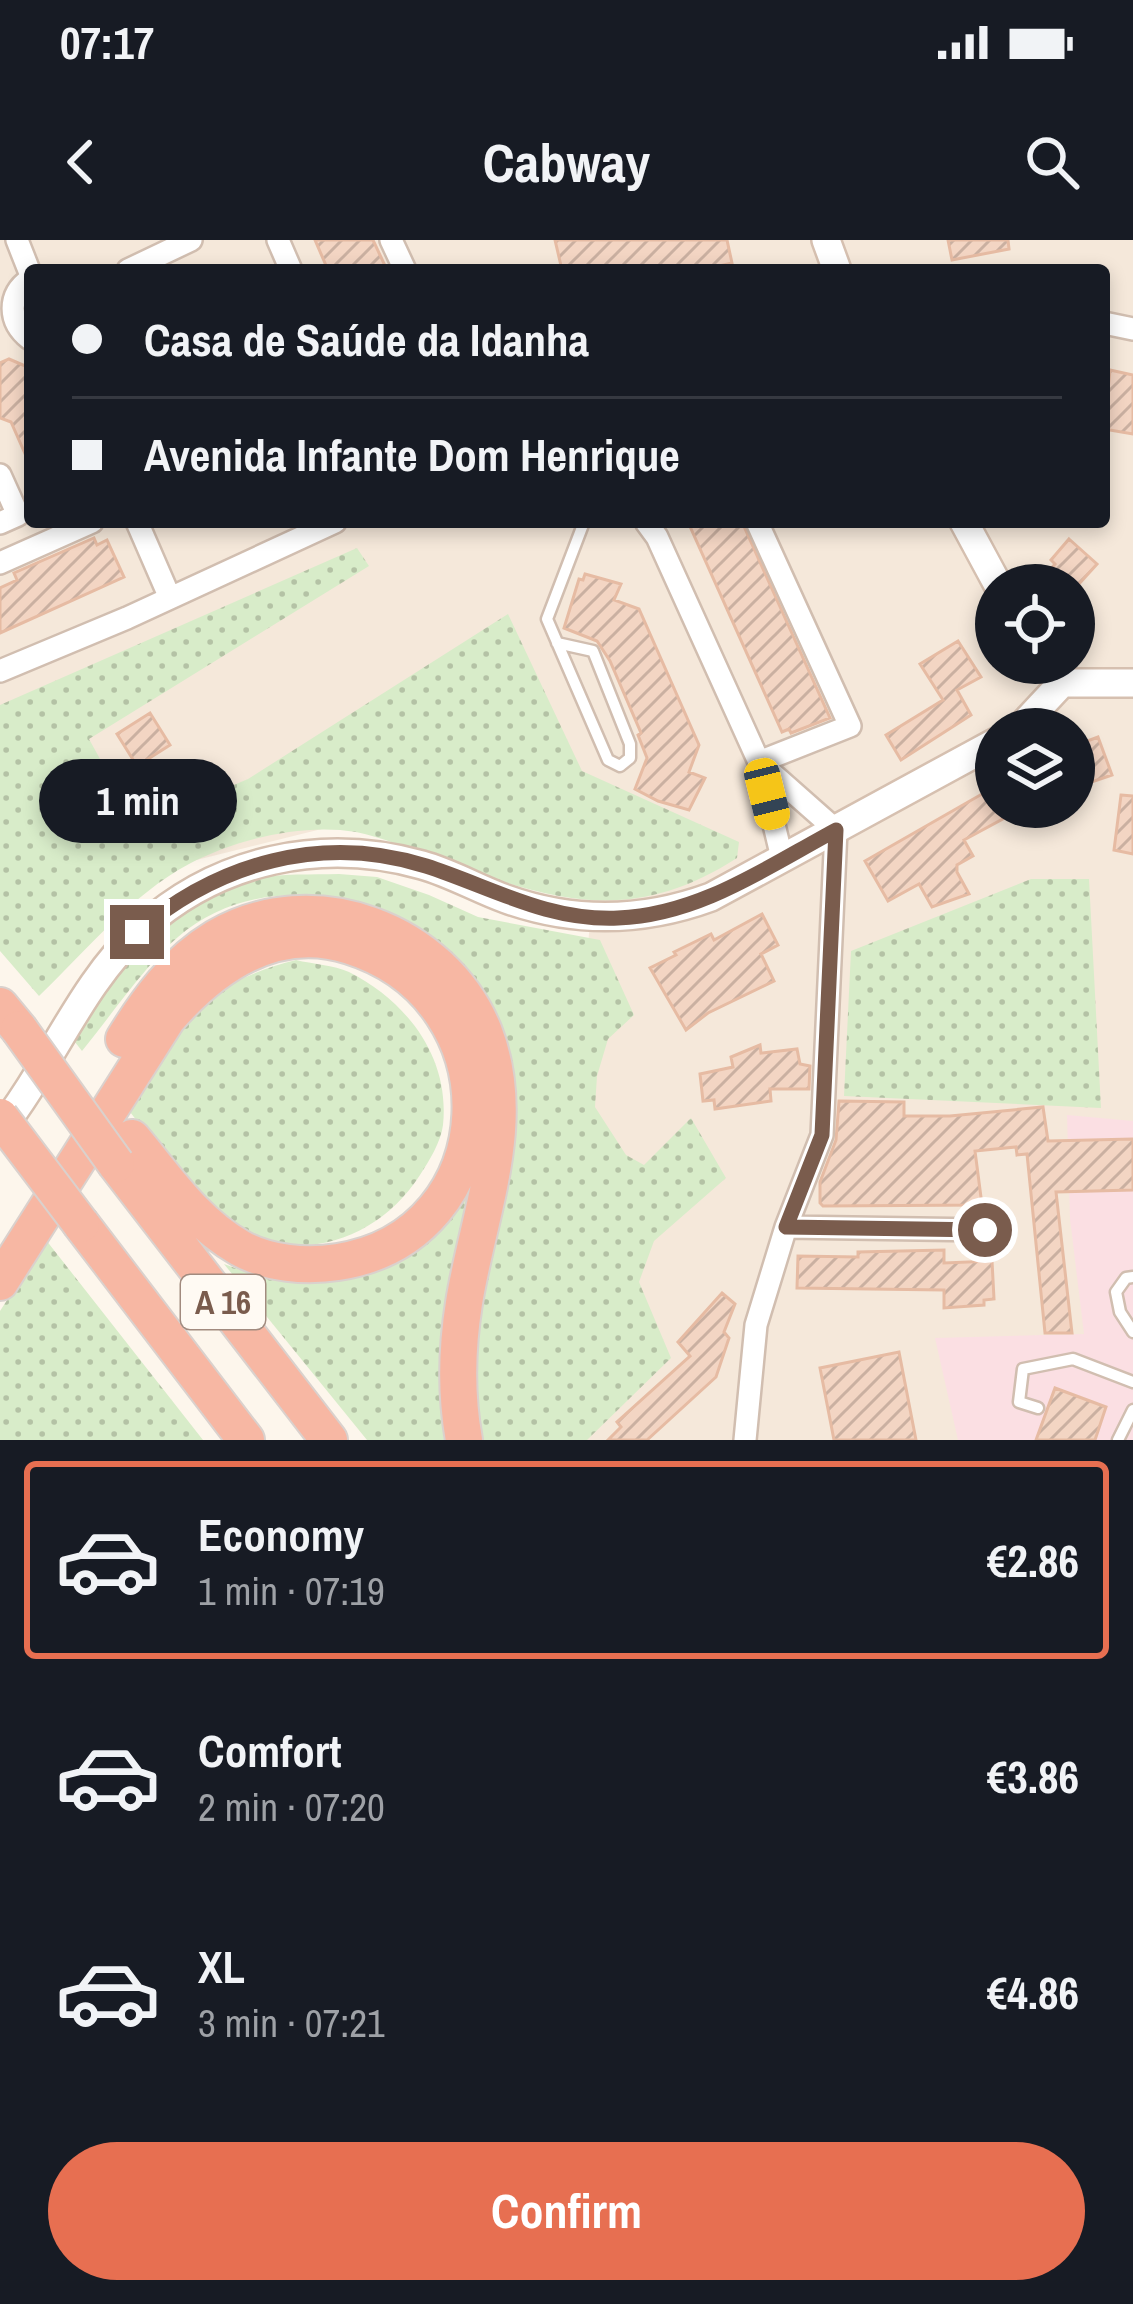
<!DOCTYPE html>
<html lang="en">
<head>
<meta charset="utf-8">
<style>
	:root { --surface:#171b24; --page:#20242c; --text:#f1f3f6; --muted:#9ea1a6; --line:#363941; --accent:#e76f51 }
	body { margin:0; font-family:"Archivo Narrow",sans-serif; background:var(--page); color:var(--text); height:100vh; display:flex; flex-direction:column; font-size:45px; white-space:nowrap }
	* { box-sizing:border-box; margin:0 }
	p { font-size:39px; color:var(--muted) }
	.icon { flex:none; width:66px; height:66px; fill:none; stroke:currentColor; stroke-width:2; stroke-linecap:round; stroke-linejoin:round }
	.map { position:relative; height:1200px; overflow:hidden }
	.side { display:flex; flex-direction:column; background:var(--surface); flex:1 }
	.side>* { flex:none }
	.hud { position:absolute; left:24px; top:24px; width:1086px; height:264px; border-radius:12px; box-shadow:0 6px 18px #0003; display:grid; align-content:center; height:264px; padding:0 48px; background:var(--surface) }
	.fabs { position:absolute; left:975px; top:324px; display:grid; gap:24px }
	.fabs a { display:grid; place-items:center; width:120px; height:120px; border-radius:50%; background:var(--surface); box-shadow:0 6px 18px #0003; font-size:60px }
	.end { position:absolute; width:54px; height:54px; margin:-27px; border:15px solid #7a5c4d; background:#fff; box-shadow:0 0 0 6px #fff }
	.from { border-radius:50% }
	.bubble { position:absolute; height:84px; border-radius:42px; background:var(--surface); box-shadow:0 6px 18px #0003; font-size:39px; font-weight:800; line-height:84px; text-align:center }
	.car { position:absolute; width:36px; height:72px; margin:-36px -18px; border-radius:15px; box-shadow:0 0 9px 3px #0007; background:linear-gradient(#f5c518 24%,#345 0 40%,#f5c518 0 76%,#345 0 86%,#f5c518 0) }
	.hud b { display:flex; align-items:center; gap:42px; height:114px; font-size:45px }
	.hud b+b { border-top:3px solid var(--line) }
	.hud i { width:30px; height:30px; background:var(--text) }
	ul { padding:21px 0 0; list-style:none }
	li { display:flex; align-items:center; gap:36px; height:198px; margin:0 24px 18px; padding:0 24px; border:6px solid transparent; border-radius:12px }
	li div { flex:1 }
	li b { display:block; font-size:45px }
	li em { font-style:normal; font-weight:800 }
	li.active { border-color:var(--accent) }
	li>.icon { width:108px; height:108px; stroke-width:1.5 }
	.primary-button { display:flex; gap:24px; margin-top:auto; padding:24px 48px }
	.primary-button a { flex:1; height:138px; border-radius:72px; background:var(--accent); color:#fff; font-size:48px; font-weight:800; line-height:138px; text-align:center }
	.status { display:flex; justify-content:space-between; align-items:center; height:84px; padding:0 60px; background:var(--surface); direction:ltr }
	.status svg { height:33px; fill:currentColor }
	header { display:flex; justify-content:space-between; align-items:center; height:156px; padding:0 48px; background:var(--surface); font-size:54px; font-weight:800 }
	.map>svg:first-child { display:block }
</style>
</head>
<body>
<div class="status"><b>07:17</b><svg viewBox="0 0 49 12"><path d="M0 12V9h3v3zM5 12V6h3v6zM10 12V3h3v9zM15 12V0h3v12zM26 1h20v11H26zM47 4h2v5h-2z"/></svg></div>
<header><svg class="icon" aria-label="back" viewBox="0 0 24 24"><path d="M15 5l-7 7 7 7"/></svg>Cabway<svg class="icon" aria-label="search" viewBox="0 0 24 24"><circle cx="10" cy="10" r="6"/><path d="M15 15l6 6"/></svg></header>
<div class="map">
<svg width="1133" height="1200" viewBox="0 0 1133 1200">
	<defs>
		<pattern id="grass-dots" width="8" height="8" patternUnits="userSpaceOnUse" patternTransform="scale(3)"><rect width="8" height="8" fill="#d8ecc9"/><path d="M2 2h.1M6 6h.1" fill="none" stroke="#b4c2a5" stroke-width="1.8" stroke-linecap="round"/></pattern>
		<pattern id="building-hatch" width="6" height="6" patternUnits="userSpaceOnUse" patternTransform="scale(3)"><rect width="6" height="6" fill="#f3d5c3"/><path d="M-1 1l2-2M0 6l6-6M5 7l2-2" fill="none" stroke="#cab0a1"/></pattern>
	</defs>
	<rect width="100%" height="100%" fill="#fdf6ec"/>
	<!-- residential -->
	<path fill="#f5e8da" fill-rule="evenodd" d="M 0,0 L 1133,0 L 1133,1200 L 541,1200 L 596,620 L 459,555 L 75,650 L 0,583 ZM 30,30 L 1104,30 L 1104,282 L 30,282 ZM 996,345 L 1074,345 L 1074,423 L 996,423 ZM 996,489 L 1074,489 L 1074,567 L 996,567 Z"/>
	<!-- medical -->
	<path fill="#fbdfe3" d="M 1067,875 L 1133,881 L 1133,1200 L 958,1200 L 935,1098 L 1084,1094 L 1070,979 Z"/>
	<!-- grass -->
	<path fill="url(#grass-dots)" d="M 357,308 L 369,326 L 89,499 L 137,586 L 248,539 L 508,374 L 582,531 L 739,602 L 737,618 C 627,689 547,658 434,618 C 409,609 382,597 356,592 C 302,583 237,599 189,624 C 131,655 86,711 39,756 L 0,711 L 0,465 Z
		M 339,634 L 377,637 L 429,655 L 478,677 L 600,700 L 634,775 L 608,799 L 597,836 L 595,867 L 626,915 L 644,925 L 691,878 L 726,938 L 654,1001 L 639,1042 L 671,1118 L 587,1200 L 474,1200 L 483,759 C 464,720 433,700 395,680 C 327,645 239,644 178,697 C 147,723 109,778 82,811 L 71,797 C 119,733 169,657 253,639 C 281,633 311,635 339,634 Z
		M 1031,639 L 1089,639 L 1101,868 L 844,856 L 851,711 Z
		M 296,720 C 312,724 334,725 349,732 C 408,762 450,818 443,885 C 441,902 429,921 420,935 C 383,993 313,1023 247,994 C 200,974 155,902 122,862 C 176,787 200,744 296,720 Z
		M 467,957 L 439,1132 L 444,1200 L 367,1200 L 224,1024 L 266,1039 L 323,1039 Z
		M 46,1000 L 203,1200 L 0,1200 L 0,1071 Z"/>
	<!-- building -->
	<path fill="url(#building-hatch)" stroke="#e6bba3" stroke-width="3" d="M 315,0 L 373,0 L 387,30 L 328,30 Z
		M 555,0 L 727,0 L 732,23 L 702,30 L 562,30 Z
		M 948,0 L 1008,0 L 1009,9 L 952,20 Z
		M 9,119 L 30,128 L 30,225 L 11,182 L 0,178 L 0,123 Z
		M 1110,130 L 1133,135 L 1133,194 L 1104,189 Z
		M 688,282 L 742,282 L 830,478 L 791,493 L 789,489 L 782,492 Z
		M 94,298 L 97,305 L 107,300 L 124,337 L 0,393 L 0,348 L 17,340 L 14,333 Z
		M 1069,299 L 1097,324 L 1078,345 L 1053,345 L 1044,337 L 1055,324 L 1051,320 Z
		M 585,334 L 621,344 L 614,360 L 639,369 L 699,505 L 689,532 L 705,538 L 689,570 L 658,561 L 635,549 L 647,518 L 638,495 L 641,493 L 610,421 L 597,401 L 564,388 L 579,339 L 583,340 Z
		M 958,401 L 981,437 L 957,450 L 971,475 L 901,520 L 886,495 L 943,460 L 920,424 Z
		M 150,473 L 170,505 L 137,526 L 117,494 Z
		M 1098,497 L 1112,535 L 1074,548 L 1074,506 Z
		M 996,546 L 996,567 L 1025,567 L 964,600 L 973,616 L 957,625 L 957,632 L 969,654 L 932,667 L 919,644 L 888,661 L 865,621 Z
		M 1121,555 L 1133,556 L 1133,614 L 1114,610 Z
		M 762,674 L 778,705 L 761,714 L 774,741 L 708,773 L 686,790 L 650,728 L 676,715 L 674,712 L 711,694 L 714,700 Z
		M 760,805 L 761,813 L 797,809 L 800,824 L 810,826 L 809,849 L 770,849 L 771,861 L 715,869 L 714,860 L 703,861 L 700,834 L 733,827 L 731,817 Z
		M 839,861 L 904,862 L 904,876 L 950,876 L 1043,867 L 1048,901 L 1133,899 L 1133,950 L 1056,952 L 1072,1093 L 1045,1093 L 1027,914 L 1017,915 L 1016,907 L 975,911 L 982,965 L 823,966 L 820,963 L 820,942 L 836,900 Z
		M 944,1010 L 944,1023 L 992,1021 L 994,1059 L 984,1060 L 984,1065 L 944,1068 L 944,1050 L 797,1048 L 798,1016 L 858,1017 L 858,1012 Z
		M 722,1053 L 735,1064 L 724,1092 L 729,1098 L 716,1137 L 647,1200 L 608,1200 L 621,1187 L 617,1182 L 690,1116 L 678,1102 Z
		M 899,1112 L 916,1200 L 834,1200 L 820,1128 Z
		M 1055,1148 L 1106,1167 L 1095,1200 L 1036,1200 Z"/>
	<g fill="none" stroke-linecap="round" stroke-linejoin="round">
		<!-- lane casing -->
		<g stroke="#d1beb0" stroke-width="15">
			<path id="lane" d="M 557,403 L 593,411 L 630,504 L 630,518 L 620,526 L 608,520 L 547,379 L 584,282
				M 1133,1037 L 1126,1038 L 1116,1052 L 1120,1072 L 1133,1092
				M 1038,1168 L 1019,1162 L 1023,1129 L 1073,1119 L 1133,1142
				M 1118,1200 L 1133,1170"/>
		</g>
		<!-- street casing -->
		<g stroke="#d1beb0" stroke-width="26">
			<path id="street" d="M 17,0 L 30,33
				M 278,0 L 291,30
				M 391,0 L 405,30
				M 128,30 L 191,0
				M 30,39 C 7,55 8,82 30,99
				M 1104,83 L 1133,89
				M 0,235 L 18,275 L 0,283
				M 137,282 L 170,358
				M 646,282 L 657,297 L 759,522 L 850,486 L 757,282
				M 0,323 L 92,282
				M 0,431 L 127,378 L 335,282
				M 786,987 L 985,990
				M 745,1200 L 756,1085 L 786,987 L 822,895 L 836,590 L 759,522 L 782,618"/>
		</g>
		<!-- secondary casing -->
		<g stroke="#d6c0b0" stroke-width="32">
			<path id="secondary" d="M 826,0 L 837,30
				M 964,282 L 998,345
				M 1043,423 L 1062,443 L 1133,443
				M 1019,489 L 1062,443
				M 0,890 C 50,827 81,743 141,689 C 218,619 322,597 422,625 C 451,633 478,649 506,659 C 576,684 643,682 711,657 L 996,502"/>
		</g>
		<!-- highway casing -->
		<g stroke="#dad1cd" stroke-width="40">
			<path id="highway" d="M 0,766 L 19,789
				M 124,799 C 148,760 176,722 216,698 C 313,641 443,690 484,792 C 519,882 478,974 464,1063 C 457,1107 456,1156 464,1200
				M 116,924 L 329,1200
				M 81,984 L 246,1200
				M 0,1042 L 167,779 C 213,726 276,682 350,706 C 518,759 507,996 338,1022 C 306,1027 269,1024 240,1008 C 194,982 165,937 132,898"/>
		</g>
		<!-- lane -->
		<use href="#lane" stroke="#fff" stroke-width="10"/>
		<!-- street -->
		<use href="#street" stroke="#fff" stroke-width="21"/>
		<!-- secondary -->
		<use href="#secondary" stroke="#fff" stroke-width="27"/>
		<!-- highway -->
		<use href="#highway" stroke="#f7b7a3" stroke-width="36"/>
		<!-- highway-bridge casing -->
		<g stroke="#dad1cd" stroke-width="40" stroke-linecap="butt">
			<path id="highway-bridge" d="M 19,789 L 116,924
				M 0,877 L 81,984"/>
		</g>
		<!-- highway-bridge -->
		<use href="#highway-bridge" stroke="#f7b7a3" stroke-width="36"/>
	</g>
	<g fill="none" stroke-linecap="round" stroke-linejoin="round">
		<!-- route -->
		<path stroke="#7a5c4d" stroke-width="15" d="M 137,692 C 218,623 322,593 426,626 C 491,647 547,681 618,678 C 699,675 767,627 836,590 L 822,895 L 786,987 L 985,990"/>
	</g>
	<g text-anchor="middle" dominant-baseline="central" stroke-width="10" stroke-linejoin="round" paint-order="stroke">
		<!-- shield labels -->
		<rect fill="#fffaf3" stroke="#a28b7f" stroke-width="3" x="181" y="1035" width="84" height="54" rx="9"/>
		<g font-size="33" font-weight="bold" fill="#7a5c4d">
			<text x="223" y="1062">A 16</text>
		</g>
	</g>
</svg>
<div class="fabs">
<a><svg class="icon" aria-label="locate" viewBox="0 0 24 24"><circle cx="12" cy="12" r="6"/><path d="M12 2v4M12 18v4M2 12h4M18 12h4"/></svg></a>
<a><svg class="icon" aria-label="layers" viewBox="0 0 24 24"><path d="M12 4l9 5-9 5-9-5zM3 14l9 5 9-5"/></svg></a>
</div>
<i class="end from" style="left:985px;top:990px"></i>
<i class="end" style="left:137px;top:692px"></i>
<div class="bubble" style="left:39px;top:519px;width:198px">1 min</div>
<i class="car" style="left:767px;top:554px;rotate:166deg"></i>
<div class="hud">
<b><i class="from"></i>Casa de Saúde da Idanha</b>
<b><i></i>Avenida Infante Dom Henrique</b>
</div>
</div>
<section class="side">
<ul>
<li class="active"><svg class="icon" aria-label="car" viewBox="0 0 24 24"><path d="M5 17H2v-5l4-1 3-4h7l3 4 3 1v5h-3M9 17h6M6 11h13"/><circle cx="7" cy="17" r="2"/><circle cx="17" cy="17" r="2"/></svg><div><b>Economy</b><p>1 min · 07:19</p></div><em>€2.86</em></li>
<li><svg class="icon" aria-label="car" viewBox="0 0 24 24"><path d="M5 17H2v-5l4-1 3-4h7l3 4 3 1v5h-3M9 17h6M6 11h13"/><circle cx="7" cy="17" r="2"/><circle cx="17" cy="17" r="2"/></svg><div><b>Comfort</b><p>2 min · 07:20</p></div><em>€3.86</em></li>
<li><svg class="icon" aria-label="car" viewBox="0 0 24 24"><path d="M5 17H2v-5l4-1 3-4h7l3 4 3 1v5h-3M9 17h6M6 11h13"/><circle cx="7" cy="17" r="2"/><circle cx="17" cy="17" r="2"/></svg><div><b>XL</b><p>3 min · 07:21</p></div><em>€4.86</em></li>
</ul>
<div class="primary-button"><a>Confirm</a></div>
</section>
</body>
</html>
